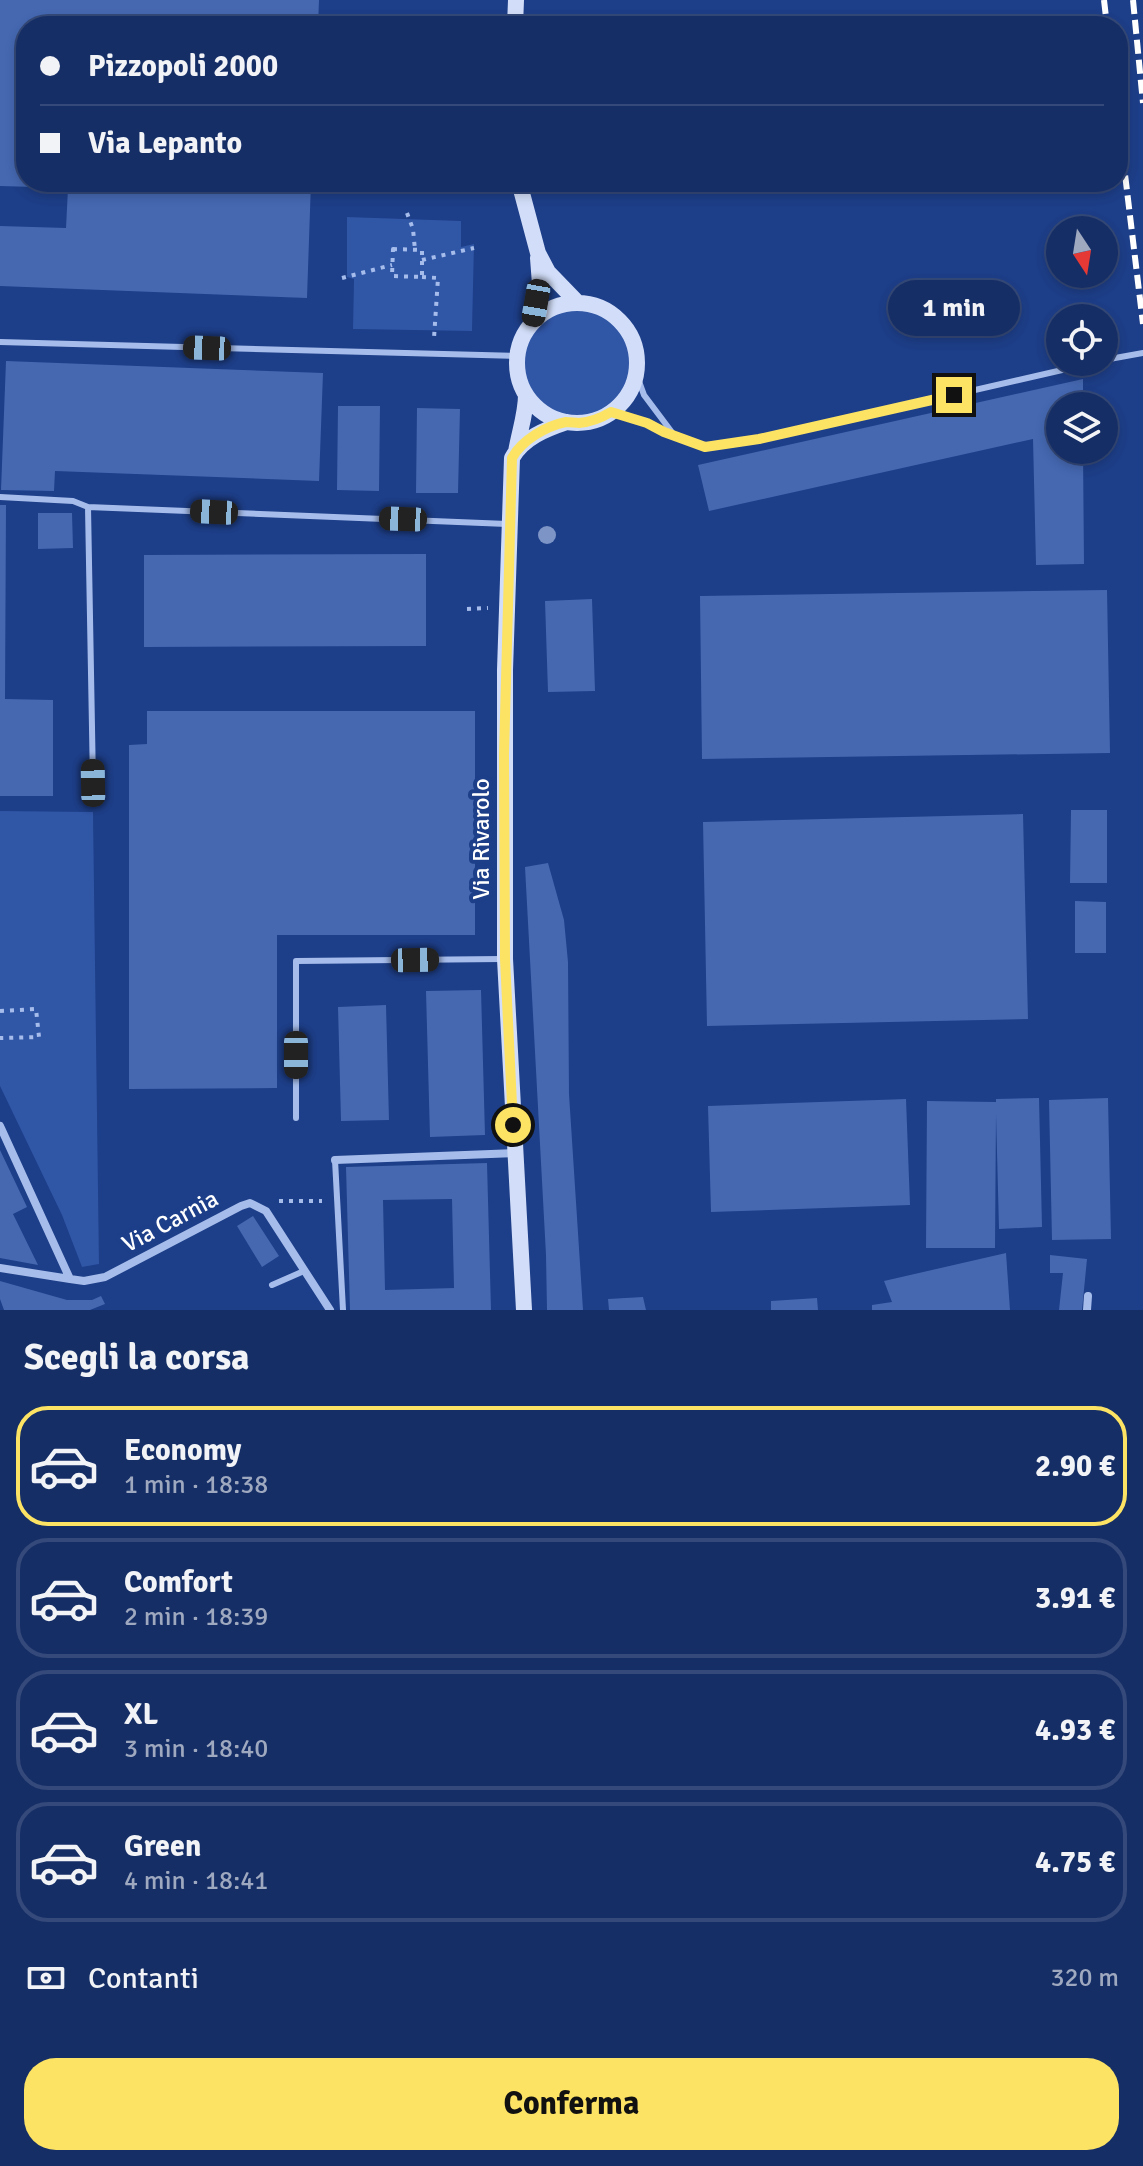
<!DOCTYPE html>
<html lang="it">
<head>
<meta charset="utf-8">
<style>
	:root { --surface:#162e66; --page:#233a6f; --text:#f1f3f6; --muted:#9ea8bf; --line:#354a7a; --accent:#fce364 }
	body { margin:0; font-family:Signika,sans-serif; background:var(--page); color:var(--text); height:100vh; display:flex; flex-direction:column; font-size:30px; white-space:nowrap }
	* { box-sizing:border-box; margin:0 }
	p { font-size:26px; color:var(--muted) }
	.icon { flex:none; width:44px; height:44px; fill:none; stroke:currentColor; stroke-width:2; stroke-linecap:round; stroke-linejoin:round }
	.map { position:relative; height:1310px; overflow:hidden }
	.drawer { display:flex; flex-direction:column; background:var(--surface); flex:1 }
	.drawer>* { flex:none }
	.top-card { position:absolute; left:16px; top:16px; width:1112px; height:176px; border-radius:32px; box-shadow:0 4px 12px #0003,0 0 0 2px var(--line); display:grid; align-content:center; height:176px; padding:0 24px; background:var(--surface) }
	.needle { width:52px; rotate:168deg }
	.controls { position:absolute; left:1046px; top:216px; display:grid; gap:16px }
	.controls a { display:grid; place-items:center; width:72px; height:72px; border-radius:50%; background:var(--surface); box-shadow:0 4px 12px #0003,0 0 0 2px var(--line); font-size:40px }
	.end { position:absolute; width:36px; height:36px; margin:-18px; border:10px solid #fce364; background:#111; box-shadow:0 0 0 4px #111 }
	.from { border-radius:50% }
	.bubble { position:absolute; height:56px; border-radius:28px; background:var(--surface); box-shadow:0 4px 12px #0003,0 0 0 2px var(--line); font-size:26px; font-weight:800; line-height:56px; text-align:center }
	.car { position:absolute; width:24px; height:48px; margin:-24px -12px; border-radius:10px; box-shadow:0 0 6px 2px #0007; background:linear-gradient(#222 24%,#8ab4d8 0 40%,#222 0 76%,#8ab4d8 0 86%,#222 0) }
	.top-card b { display:flex; align-items:center; gap:28px; height:76px; font-size:30px }
	.top-card b+b { border-top:2px solid var(--line) }
	.top-card i { width:20px; height:20px; background:var(--text) }
	ul { padding:0; list-style:none }
	li { display:flex; align-items:center; gap:24px; height:120px; margin:0 16px 12px; padding:0 8px; border:4px solid var(--line); border-radius:32px }
	li div { flex:1 }
	li b { display:block; font-size:30px }
	li em { font-style:normal; font-weight:800 }
	li.on { border-color:var(--accent) }
	li>.icon { width:72px; height:72px; stroke-width:1.5 }
	h2 { padding:0 24px; font-size:36px; line-height:96px }
	.pay { display:flex; align-items:center; gap:20px; height:88px; padding:0 24px; font-size:30px }
	.pay p { margin-inline-start:auto }
	.action { display:flex; gap:16px; margin-top:auto; padding:16px 24px }
	.action a { flex:1; height:92px; border-radius:32px; background:var(--accent); color:#111; font-size:32px; font-weight:800; line-height:92px; text-align:center }
	.map>svg:first-child { display:block }
</style>
</head>
<body>
<div class="map">
<svg width="1143" height="1310" viewBox="0 0 1143 1310">
	<rect width="100%" height="100%" fill="#1d3e88"/>
	<!-- green -->
	<path fill="#3056a6" d="M 347,217 L 461,221 L 461,247 L 474,244 L 472,331 L 353,329 L 354,279 L 347,277 Z
		M523 363a54 54 0 1 1 108 0a54 54 0 1 1-108 0Z
		M 0,811 L 93,812 L 99,1264 L 82,1267 L 62,1215 L 0,1086 Z"/>
	<!-- building -->
	<path fill="#4568b1" fill-rule="evenodd" d="M 0,0 L 319,0 L 318,26 L 26,26 L 26,182 L 311,182 L 307,298 L 0,286 L 0,226 L 66,228 L 68,188 L 0,186 Z
		M 6,361 L 323,373 L 319,481 L 55,471 L 54,491 L 1,490 Z
		M 1083,379 L 1083,406 L 1060,406 L 1060,450 L 1083,450 L 1084,564 L 1036,565 L 1033,439 L 709,511 L 698,465 Z
		M 338,406 L 380,406 L 379,491 L 337,490 Z
		M 417,408 L 460,409 L 458,493 L 416,493 Z
		M 0,505 L 6,505 L 5,699 L 53,700 L 53,796 L 0,796 Z
		M 38,513 L 72,513 L 73,548 L 38,549 Z
		M 426,554 L 426,646 L 144,647 L 144,555 Z
		M 1107,590 L 1110,753 L 702,759 L 700,596 Z
		M 592,599 L 595,691 L 548,692 L 545,601 Z
		M 147,711 L 475,711 L 475,935 L 277,935 L 277,1088 L 129,1089 L 129,745 L 147,744 Z
		M 1071,810 L 1107,810 L 1107,883 L 1070,883 Z
		M 1023,814 L 1028,1019 L 707,1026 L 703,822 Z
		M 548,863 L 564,920 L 568,962 L 569,1094 L 583,1310 L 547,1310 L 546,1255 L 525,867 Z
		M 1075,901 L 1106,902 L 1106,953 L 1075,953 Z
		M 481,990 L 485,1135 L 430,1137 L 426,991 Z
		M 386,1005 L 389,1120 L 341,1121 L 338,1007 Z
		M 1039,1098 L 1042,1227 L 999,1229 L 996,1114 L 995,1248 L 926,1248 L 927,1101 L 996,1102 L 996,1099 Z
		M 1108,1098 L 1111,1239 L 1052,1240 L 1049,1100 Z
		M 906,1099 L 910,1205 L 711,1212 L 708,1106 Z
		M 0,1150 L 27,1207 L 13,1214 L 38,1265 L 0,1258 Z
		M 487,1163 L 491,1310 L 350,1310 L 346,1167 ZM 452,1199 L 454,1288 L 385,1290 L 383,1200 Z
		M 253,1216 L 279,1256 L 262,1267 L 237,1226 Z
		M 1006,1253 L 1010,1310 L 872,1310 L 872,1305 L 892,1302 L 884,1281 Z
		M 1050,1255 L 1087,1259 L 1082,1310 L 1059,1310 L 1063,1273 L 1050,1273 Z
		M 0,1281 L 67,1300 L 92,1300 L 101,1296 L 105,1304 L 90,1310 L 4,1310 L 0,1299 Z
		M 643,1297 L 646,1310 L 609,1310 L 608,1299 Z
		M 817,1298 L 818,1310 L 771,1310 L 771,1301 Z"/>
	<g fill="none" stroke-linecap="round" stroke-linejoin="round">
		<!-- path -->
		<path stroke="#a6bdec" stroke-width="4" stroke-dasharray="4 6" stroke-linecap="butt" d="M 407,213 L 413,229 L 415,250
			M 393,249 L 422,250 L 422,277 L 392,276 Z
			M 422,260 L 474,248
			M 422,277 L 438,278 L 434,338
			M 342,278 L 392,265
			M 467,609 L 488,608
			M 0,1011 L 36,1009 L 39,1037 L 0,1038
			M 279,1201 L 322,1201"/>
		<!-- lane -->
		<path stroke="#a6bdec" stroke-width="6" d="M 0,342 L 517,356
			M 1104,360 L 1143,353
			M 636,373 L 644,395 L 674,435
			M 611,412 L 647,423 L 664,432 L 705,447 L 735,444 L 783,434 L 1097,362
			M 0,497 L 73,501 L 88,507 L 507,524
			M 88,507 L 93,783
			M 296,1118 L 296,961 L 502,959
			M 335,1160 L 343,1310
			M 272,1285 L 304,1271"/>
		<!-- street -->
		<path stroke="#a6bdec" stroke-width="8" d="M 0,1126 L 70,1279 L 84,1281 L 105,1277 L 241,1206 L 250,1203 L 266,1211 L 330,1310
			M 335,1160 L 514,1153
			M 0,1268 L 70,1279
			M 1087,1310 L 1088,1296"/>
		<!-- secondary -->
		<path stroke="#d2def9" stroke-width="16" d="M 515,26 L 516,0
			M 519,182 L 538,253 L 548,272 L 578,303
			M517 363a60 60 0 1 1 120 0a60 60 0 1 1-120 0Z
			M 533,322 L 540,284 L 538,258
			M 516,452 C 519,433 526,414 526,395
			M 524,1310 L 505,959 L 505,670 L 512,458 C 523,438 546,429 567,422"/>
		<!-- rail -->
		<path stroke="#fff" stroke-width="6" stroke-dasharray="14 6" stroke-linecap="butt" d="M 1104,0 L 1107,26
			M 1133,0 L 1143,103
			M 1118,116 L 1143,324"/>
	</g>
	<!-- trees -->
	<circle fill="#7d94c6" cx="547" cy="535" r="9"/>
	<g fill="none" stroke-linecap="round" stroke-linejoin="round">
		<!-- route -->
		<path stroke="#fce364" stroke-width="10" d="M 513,1125 L 505,959 L 504,754 L 512,458 C 522,440 546,426 566,422 C 570,422 576,423 579,423 C 591,422 601,418 611,412 L 647,423 L 664,432 L 705,447 L 759,439 L 954,395"/>
	</g>
	<g text-anchor="middle" dominant-baseline="central" stroke-width="8" stroke-linejoin="round" paint-order="stroke">
		<!-- street labels -->
		<g font-size="24" fill="#fff" stroke="#1d3e88">
			<text transform="translate(481 839) rotate(-90)">Via Rivarolo</text>
			<text transform="translate(170 1221) rotate(-28)">Via Carnia</text>
		</g>
	</g>
</svg>
<div class="controls">
<a><svg class="needle" viewBox="-14 -14 28 28"><path d="M0-13l5 13h-10z" fill="#e53935"/><path d="M0 13l5-13h-10z" fill="#9ea8bf"/></svg></a>
<a><svg class="icon" aria-label="locate" viewBox="0 0 24 24"><circle cx="12" cy="12" r="6"/><path d="M12 2v4M12 18v4M2 12h4M18 12h4"/></svg></a>
<a><svg class="icon" aria-label="layers" viewBox="0 0 24 24"><path d="M12 4l9 5-9 5-9-5zM3 14l9 5 9-5"/></svg></a>
</div>
<i class="end from" style="left:513px;top:1125px"></i>
<i class="end" style="left:954px;top:395px"></i>
<div class="bubble" style="left:888px;top:280px;width:132px">1 min</div>
<i class="car" style="left:536px;top:303px;rotate:190deg"></i>
<i class="car" style="left:207px;top:348px;rotate:272deg"></i>
<i class="car" style="left:214px;top:512px;rotate:273deg"></i>
<i class="car" style="left:403px;top:519px;rotate:272deg"></i>
<i class="car" style="left:93px;top:783px;rotate:359deg"></i>
<i class="car" style="left:415px;top:960px;rotate:89deg"></i>
<i class="car" style="left:296px;top:1055px;rotate:180deg"></i>
<div class="top-card">
<b><i class="from"></i>Pizzopoli 2000</b>
<b><i></i>Via Lepanto</b>
</div>
</div>
<section class="drawer">
<h2>Scegli la corsa</h2>
<ul>
<li class="on"><svg class="icon" aria-label="car" viewBox="0 0 24 24"><path d="M5 17H2v-5l4-1 3-4h7l3 4 3 1v5h-3M9 17h6M6 11h13"/><circle cx="7" cy="17" r="2"/><circle cx="17" cy="17" r="2"/></svg><div><b>Economy</b><p>1 min · 18:38</p></div><em>2.90 €</em></li>
<li><svg class="icon" aria-label="car" viewBox="0 0 24 24"><path d="M5 17H2v-5l4-1 3-4h7l3 4 3 1v5h-3M9 17h6M6 11h13"/><circle cx="7" cy="17" r="2"/><circle cx="17" cy="17" r="2"/></svg><div><b>Comfort</b><p>2 min · 18:39</p></div><em>3.91 €</em></li>
<li><svg class="icon" aria-label="car" viewBox="0 0 24 24"><path d="M5 17H2v-5l4-1 3-4h7l3 4 3 1v5h-3M9 17h6M6 11h13"/><circle cx="7" cy="17" r="2"/><circle cx="17" cy="17" r="2"/></svg><div><b>XL</b><p>3 min · 18:40</p></div><em>4.93 €</em></li>
<li><svg class="icon" aria-label="car" viewBox="0 0 24 24"><path d="M5 17H2v-5l4-1 3-4h7l3 4 3 1v5h-3M9 17h6M6 11h13"/><circle cx="7" cy="17" r="2"/><circle cx="17" cy="17" r="2"/></svg><div><b>Green</b><p>4 min · 18:41</p></div><em>4.75 €</em></li>
</ul>
<div class="pay"><svg class="icon" aria-label="cash" viewBox="0 0 24 24"><path d="M3 7h18v10H3z"/><circle cx="12" cy="12" r="2"/></svg>Contanti<p>320 m</p></div>
<div class="action"><a>Conferma</a></div>
</section>
</body>
</html>
